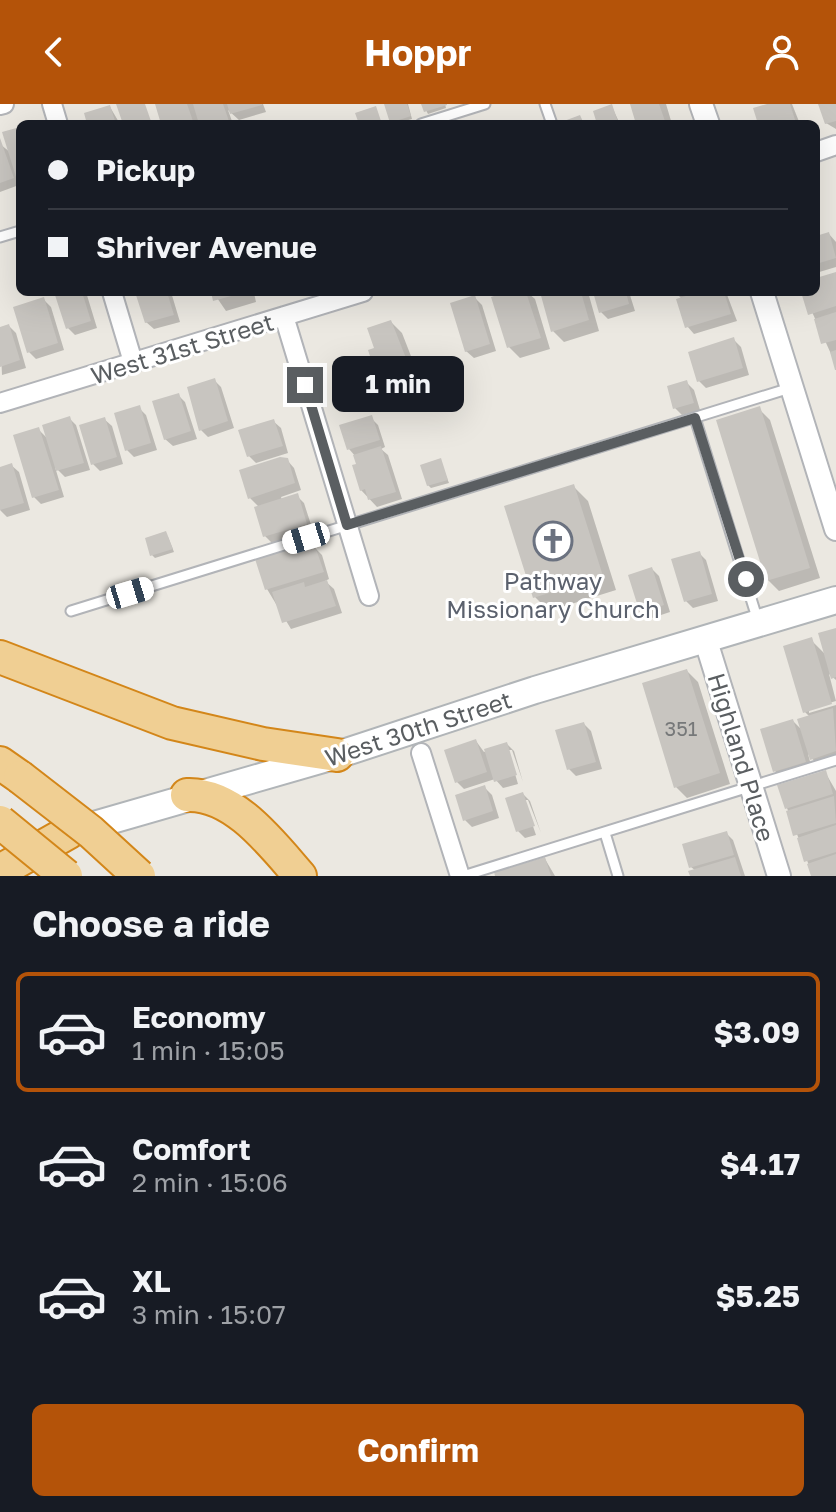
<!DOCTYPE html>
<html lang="en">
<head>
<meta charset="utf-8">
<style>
	:root { --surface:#171b24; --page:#20242c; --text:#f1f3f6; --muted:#9ea1a6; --line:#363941; --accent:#b45309 }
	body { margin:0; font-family:"Golos Text",sans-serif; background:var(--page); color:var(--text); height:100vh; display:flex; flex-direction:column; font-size:30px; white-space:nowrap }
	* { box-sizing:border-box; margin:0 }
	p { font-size:26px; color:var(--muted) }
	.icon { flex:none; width:44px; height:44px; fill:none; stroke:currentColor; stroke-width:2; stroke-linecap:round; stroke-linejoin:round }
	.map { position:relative; height:772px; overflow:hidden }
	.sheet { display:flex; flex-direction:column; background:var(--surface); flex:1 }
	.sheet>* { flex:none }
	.top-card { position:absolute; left:16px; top:16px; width:804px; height:176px; border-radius:12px; box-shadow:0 8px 32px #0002; display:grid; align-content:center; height:176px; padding:0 32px; background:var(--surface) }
	.end { position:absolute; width:36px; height:36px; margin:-18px; border:10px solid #5a5e61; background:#fff; box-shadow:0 0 0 4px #fff }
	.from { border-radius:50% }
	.bubble { position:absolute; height:56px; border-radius:12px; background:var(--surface); box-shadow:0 8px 32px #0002; font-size:26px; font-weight:700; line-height:56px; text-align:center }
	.car { position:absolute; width:24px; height:48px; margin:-24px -12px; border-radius:10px; box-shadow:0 0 6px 2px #0007; background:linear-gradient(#fff 24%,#345 0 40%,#fff 0 76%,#345 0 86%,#fff 0) }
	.top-card b { display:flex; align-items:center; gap:28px; height:76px; font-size:30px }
	.top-card b+b { border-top:2px solid var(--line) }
	.top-card i { width:20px; height:20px; background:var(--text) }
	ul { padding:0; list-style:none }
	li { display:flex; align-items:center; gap:24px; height:120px; margin:0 16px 12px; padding:0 16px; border:4px solid transparent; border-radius:12px }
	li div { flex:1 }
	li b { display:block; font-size:30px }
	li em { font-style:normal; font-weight:700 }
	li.selected { border-color:var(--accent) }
	li>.icon { width:72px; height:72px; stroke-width:1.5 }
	h2 { padding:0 32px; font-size:36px; line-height:96px }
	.action { display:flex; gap:16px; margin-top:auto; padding:16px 32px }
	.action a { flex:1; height:92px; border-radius:12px; background:var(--accent); color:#fff; font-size:32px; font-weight:700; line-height:92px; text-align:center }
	header { display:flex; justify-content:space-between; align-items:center; height:104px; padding:0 32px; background:var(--accent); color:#fff; font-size:36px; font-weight:700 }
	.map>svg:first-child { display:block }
</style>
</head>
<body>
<header><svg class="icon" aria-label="back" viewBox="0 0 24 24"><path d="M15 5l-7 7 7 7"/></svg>Hoppr<svg class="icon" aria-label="person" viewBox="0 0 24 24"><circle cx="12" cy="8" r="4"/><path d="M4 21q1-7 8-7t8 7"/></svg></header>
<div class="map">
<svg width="836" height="772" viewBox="0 0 836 772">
	<rect width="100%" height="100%" fill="#ebe8e1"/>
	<!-- shadow -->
	<path fill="#0003" d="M 157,0 L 263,0 L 266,8 L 239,16 L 228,6 L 233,20 L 163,20 Z
		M 386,0 L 408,0 L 412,15 L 394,20 Z
		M 423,0 L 445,0 L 446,4 L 428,10 Z
		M 632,0 L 666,0 L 672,20 L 638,20 Z
		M 773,0 L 792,0 L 800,20 L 760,20 L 756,5 Z
		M 821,0 L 836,0 L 836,25 L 826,19 Z
		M 110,3 L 120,20 L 89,20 Z
		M 612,3 L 620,20 L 599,20 L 595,8 Z
		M 20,25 L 20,74 L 16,70 L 19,81 L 0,88 L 0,40 L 11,49 Z
		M 829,130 L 836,138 L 836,163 L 816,169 L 816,134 Z
		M 836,170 L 836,261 L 803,188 L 816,188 L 816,176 Z
		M 56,188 L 86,188 L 97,224 L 75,231 L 68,224 Z
		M 138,188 L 171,188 L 180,218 L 154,225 L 146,218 Z
		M 213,188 L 257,188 L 254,189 L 256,198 L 226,207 Z
		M 513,188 L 527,188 L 535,195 L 550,245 L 520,254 L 509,243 Z
		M 542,188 L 588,188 L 599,227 L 564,238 L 553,227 Z
		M 595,188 L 629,188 L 635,207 L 608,215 L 601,208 Z
		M 675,188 L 726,188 L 737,217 L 694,230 L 687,222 L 682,195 Z
		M 475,194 L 482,201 L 496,247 L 474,254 L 466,247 Z
		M 44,196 L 51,203 L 64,246 L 36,255 L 29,248 Z
		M 391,218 L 402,229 L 423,283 L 392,293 L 381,282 L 376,245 Z
		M 9,222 L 16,229 L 26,264 L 2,271 L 0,225 Z
		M 734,236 L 741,243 L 749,271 L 706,284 L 699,277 Z
		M 214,276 L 221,283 L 234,324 L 208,333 L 201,326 Z
		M 686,278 L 694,286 L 700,306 L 682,311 L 675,304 Z
		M 178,291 L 185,298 L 197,335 L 173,342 L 165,335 Z
		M 139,304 L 146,311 L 157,346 L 134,353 L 127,346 Z
		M 759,305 L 770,316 L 820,474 L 779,487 L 768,476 Z
		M 69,314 L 76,321 L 90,366 L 65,373 L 55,363 L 64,393 L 41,400 L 34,393 L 39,326 L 49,336 Z
		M 371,314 L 378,321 L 385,343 L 381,345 L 388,351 L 402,395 L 377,403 L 361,386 L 356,353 L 349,345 Z
		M 104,315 L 112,322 L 123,360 L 100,367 L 93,360 L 82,322 Z
		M 273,317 L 281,324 L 288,349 L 256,359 L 249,352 Z
		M 287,356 L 294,364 L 301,386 L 281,393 L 282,396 L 297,392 L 304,399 L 313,427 L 272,439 L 265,432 L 259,403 L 250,394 Z
		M 440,357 L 449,379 L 431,384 L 428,381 Z
		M 11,361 L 19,368 L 30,406 L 7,413 L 0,406 L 0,365 Z
		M 573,382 L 588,397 L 616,486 L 549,507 L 535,493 Z
		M 168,433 L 174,448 L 155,454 L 152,451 Z
		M 315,444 L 322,451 L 329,475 L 325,477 L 334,485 L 342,509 L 291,525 L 267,485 L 289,446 L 294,451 Z
		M 699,449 L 706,456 L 718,497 L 693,504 L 686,497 Z
		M 652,465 L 659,472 L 670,508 L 649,515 L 642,508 Z
		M 836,526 L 836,576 L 829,570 L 836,597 L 809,605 L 809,609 L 836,601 L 836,656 L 819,662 L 808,650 L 812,665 L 782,674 L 775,667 L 793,617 L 804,628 L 810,613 L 805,608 L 811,536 L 826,551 Z
		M 687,567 L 698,578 L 730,680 L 687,694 L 676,683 Z
		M 584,620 L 591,627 L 602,665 L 576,672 L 569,665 Z
		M 476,637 L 484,648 L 507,640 L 514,647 L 523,678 L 512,646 L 508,646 L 518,680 L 503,684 L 495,675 L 464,685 L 456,677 Z
		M 825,668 L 836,687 L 836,772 L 813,772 L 787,704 Z
		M 484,683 L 492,691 L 499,714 L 472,723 L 465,716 Z
		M 523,690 L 530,697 L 541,729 L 528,696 L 524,696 L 536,731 L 525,734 L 518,727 Z
		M 726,729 L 733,736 L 745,772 L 692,772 L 696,767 L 691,763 Z
		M 545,755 L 555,772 L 497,772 Z"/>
	<!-- building -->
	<path fill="#c8c5c0" d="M 116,0 L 145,0 L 152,20 L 123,20 Z
		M 155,0 L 187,0 L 194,20 L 161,20 Z
		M 193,0 L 223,0 L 230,20 L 199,20 Z
		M 227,0 L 262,0 L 262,1 L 230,10 Z
		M 384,0 L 407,0 L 411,12 L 390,19 Z
		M 421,0 L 447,0 L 447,1 L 424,8 Z
		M 612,0 L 618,18 L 597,20 L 593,7 Z
		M 630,0 L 659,0 L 666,20 L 636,20 Z
		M 767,0 L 790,0 L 796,19 L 758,20 L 753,4 Z
		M 818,0 L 836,0 L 836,17 L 825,20 Z
		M 110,1 L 116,20 L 87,20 L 84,9 Z
		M 376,2 L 382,20 L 359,20 L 355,9 Z
		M 580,11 L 584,20 L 565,20 L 564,17 Z
		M 20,23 L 20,72 L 16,73 L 2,28 Z
		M 0,34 L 14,74 L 0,79 Z
		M 829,128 L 836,154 L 816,160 L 816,132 Z
		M 836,168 L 836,202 L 808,211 L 801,188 L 816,188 L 816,174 Z
		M 54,188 L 82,188 L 91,217 L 66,225 Z
		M 135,188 L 167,188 L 174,211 L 145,219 Z
		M 211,188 L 242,188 L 242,189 L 213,197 Z
		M 506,188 L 526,188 L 541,234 L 507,244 L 491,193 Z
		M 540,188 L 581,188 L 589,216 L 551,228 Z
		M 593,188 L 626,188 L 629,200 L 599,209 Z
		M 699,188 L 724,188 L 731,210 L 685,224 L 676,195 Z
		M 475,191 L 490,240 L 465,248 L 450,199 Z
		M 44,193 L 58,239 L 27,249 L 13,203 Z
		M 836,208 L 836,236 L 821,240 L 814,215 Z
		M 391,216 L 413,272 L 380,283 L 368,246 L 374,244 L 367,224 Z
		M 9,220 L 20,256 L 0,263 L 0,223 Z
		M 734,233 L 743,264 L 697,278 L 688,248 Z
		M 836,246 L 836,266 L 835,266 L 830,248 Z
		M 215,274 L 228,317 L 199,327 L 187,283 Z
		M 687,276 L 694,299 L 673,305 L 667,282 Z
		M 179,289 L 191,327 L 164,336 L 152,297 Z
		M 140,301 L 151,339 L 125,347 L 114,309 Z
		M 760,302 L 810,464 L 766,477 L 716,316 Z
		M 372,311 L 380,336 L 347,346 L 339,321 Z
		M 70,312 L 84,359 L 56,367 L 42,321 Z
		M 105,313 L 117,353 L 91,361 L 79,321 Z
		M 274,315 L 283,342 L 247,353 L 238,326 Z
		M 39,323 L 59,386 L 32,394 L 13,331 Z
		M 381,342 L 396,388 L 368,396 L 365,385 L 360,387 L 352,361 L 356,360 L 353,351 Z
		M 280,353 L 288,354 L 295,379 L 248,395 L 239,366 Z
		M 441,354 L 448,376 L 427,382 L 420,361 Z
		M 12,359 L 24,399 L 0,406 L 0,363 Z
		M 574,380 L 603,472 L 533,494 L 504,402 Z
		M 298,389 L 307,420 L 263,433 L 254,403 Z
		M 166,427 L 173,445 L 150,452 L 145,434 Z
		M 315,442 L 324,468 L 265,486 L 255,455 L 290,444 L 292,449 Z
		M 700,447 L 712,490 L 684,498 L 671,455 Z
		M 652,463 L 664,501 L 640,509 L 628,471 Z
		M 327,476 L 336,502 L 282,519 L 272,488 L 304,478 L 305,483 Z
		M 836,524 L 836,573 L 831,575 L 818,529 Z
		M 812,533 L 832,600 L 803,609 L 783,542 Z
		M 687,565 L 720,669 L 674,684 L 642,579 Z
		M 833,604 L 836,647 L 810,656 L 797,615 Z
		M 793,615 L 806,658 L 773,668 L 760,625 Z
		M 584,618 L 596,658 L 567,666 L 555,626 Z
		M 476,635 L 487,668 L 455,679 L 444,646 Z
		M 507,638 L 517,671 L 494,678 L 484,645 Z
		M 826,666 L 833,690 L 785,705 L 777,681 Z
		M 485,681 L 493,707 L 463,717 L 455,691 Z
		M 523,688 L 535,722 L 516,728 L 505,694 Z
		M 834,692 L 836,719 L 793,732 L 786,707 Z
		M 836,721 L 836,748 L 804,758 L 797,734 Z
		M 727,727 L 734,751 L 689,764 L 682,740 Z
		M 836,750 L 836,772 L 811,772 L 807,760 Z
		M 545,753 L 551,772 L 495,772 L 494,768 Z
		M 735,753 L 741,772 L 690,772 L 688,767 Z"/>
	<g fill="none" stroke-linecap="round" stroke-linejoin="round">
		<!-- service casing -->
		<g stroke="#b2b4b8" stroke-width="13">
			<path id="service" d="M 545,0 L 552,20
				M 421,20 L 485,0
				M 0,133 L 20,127
				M 695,314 L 758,517
				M 71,507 L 790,284
				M 605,729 L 618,772
				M 463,772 L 836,656"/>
		</g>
		<!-- minor casing -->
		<g stroke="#b2b4b8" stroke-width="22">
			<path id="minor" d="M 52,0 L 58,20
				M 0,1 L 4,0
				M 816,48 L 836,41
				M 112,188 L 133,258
				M 284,212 L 369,492
				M 0,299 L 363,188
				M 421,649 L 460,772"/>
		</g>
		<!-- tertiary casing -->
		<g stroke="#b2b4b8" stroke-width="26">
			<path id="tertiary" d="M 701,0 L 708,20
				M 762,188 L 836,425
				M 705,534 L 779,772"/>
		</g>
		<!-- secondary casing -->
		<g stroke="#b1b5b8" stroke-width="30">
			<path id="secondary" d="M 70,728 L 337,651 L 535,586 L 836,496"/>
		</g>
		<!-- motorway casing -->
		<g stroke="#d38619" stroke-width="36">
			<path id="motorway" d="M 0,553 L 172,619 L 263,640 L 337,651
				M 0,659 L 20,673
				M 187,691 C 234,689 272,740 300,772
				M 0,767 L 69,728"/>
		</g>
		<!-- service -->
		<use href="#service" stroke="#fff" stroke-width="9"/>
		<!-- minor -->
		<use href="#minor" stroke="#fff" stroke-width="18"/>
		<!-- tertiary -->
		<use href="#tertiary" stroke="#fff" stroke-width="22"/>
		<!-- secondary -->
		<use href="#secondary" stroke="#fff" stroke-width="26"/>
		<!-- motorway -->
		<use href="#motorway" stroke="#f0cf93" stroke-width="32"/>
		<!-- motorway-bridge casing -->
		<g stroke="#d38619" stroke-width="36" stroke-linecap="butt">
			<path id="motorway-bridge" d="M 20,673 L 91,728 L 139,772
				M 0,718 L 66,772"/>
		</g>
		<!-- motorway-bridge -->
		<use href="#motorway-bridge" stroke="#f0cf93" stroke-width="32"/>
	</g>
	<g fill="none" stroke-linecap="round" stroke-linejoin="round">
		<!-- route -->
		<path stroke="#5a5e61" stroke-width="10" d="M 305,281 L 347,421 L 695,314 L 746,475"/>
	</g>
	<!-- icons -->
	<defs>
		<g id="church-ring" transform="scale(2)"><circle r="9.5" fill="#fff" stroke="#6b7280" stroke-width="1.5"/><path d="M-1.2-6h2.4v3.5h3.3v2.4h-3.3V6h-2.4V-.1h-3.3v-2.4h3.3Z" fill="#6b7280"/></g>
	</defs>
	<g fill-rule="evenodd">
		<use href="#church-ring" x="553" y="437"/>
	</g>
	<g text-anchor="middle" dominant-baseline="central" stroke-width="6" stroke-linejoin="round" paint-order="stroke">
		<!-- number labels -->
		<g font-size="20" fill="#767879">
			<text x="681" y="624">351</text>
		</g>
		<!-- street labels -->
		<g font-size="24" fill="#5a5e61" stroke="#fff">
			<text transform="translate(182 244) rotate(-17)">West 31st Street</text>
			<text transform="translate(418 624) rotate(-18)">West 30th Street</text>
			<text transform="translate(742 653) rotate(73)">Highland Place</text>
		</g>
		<!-- worship labels -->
		<g font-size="24" fill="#5b616d" stroke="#fff">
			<text x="553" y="476">Pathway<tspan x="553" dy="28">Missionary Church</tspan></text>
		</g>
	</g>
</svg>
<i class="end from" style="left:746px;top:475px"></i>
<i class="end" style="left:305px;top:281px"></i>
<div class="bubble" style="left:332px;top:252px;width:132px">1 min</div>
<i class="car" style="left:306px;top:434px;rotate:253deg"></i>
<i class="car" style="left:130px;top:489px;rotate:73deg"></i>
<div class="top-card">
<b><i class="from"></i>Pickup</b>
<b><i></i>Shriver Avenue</b>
</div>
</div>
<section class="sheet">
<h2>Choose a ride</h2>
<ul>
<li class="selected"><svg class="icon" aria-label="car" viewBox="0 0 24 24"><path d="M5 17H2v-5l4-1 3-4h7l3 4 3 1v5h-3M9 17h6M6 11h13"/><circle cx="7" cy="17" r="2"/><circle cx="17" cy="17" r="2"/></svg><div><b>Economy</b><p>1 min · 15:05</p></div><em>$3.09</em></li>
<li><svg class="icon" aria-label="car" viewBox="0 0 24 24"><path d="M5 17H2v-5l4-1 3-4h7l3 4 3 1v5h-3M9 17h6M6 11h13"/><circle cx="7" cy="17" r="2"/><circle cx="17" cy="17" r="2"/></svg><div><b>Comfort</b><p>2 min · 15:06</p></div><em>$4.17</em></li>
<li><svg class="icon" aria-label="car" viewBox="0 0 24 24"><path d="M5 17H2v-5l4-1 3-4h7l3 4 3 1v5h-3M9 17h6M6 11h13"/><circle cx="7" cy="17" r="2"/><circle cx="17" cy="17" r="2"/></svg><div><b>XL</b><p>3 min · 15:07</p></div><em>$5.25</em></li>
</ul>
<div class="action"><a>Confirm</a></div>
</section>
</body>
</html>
